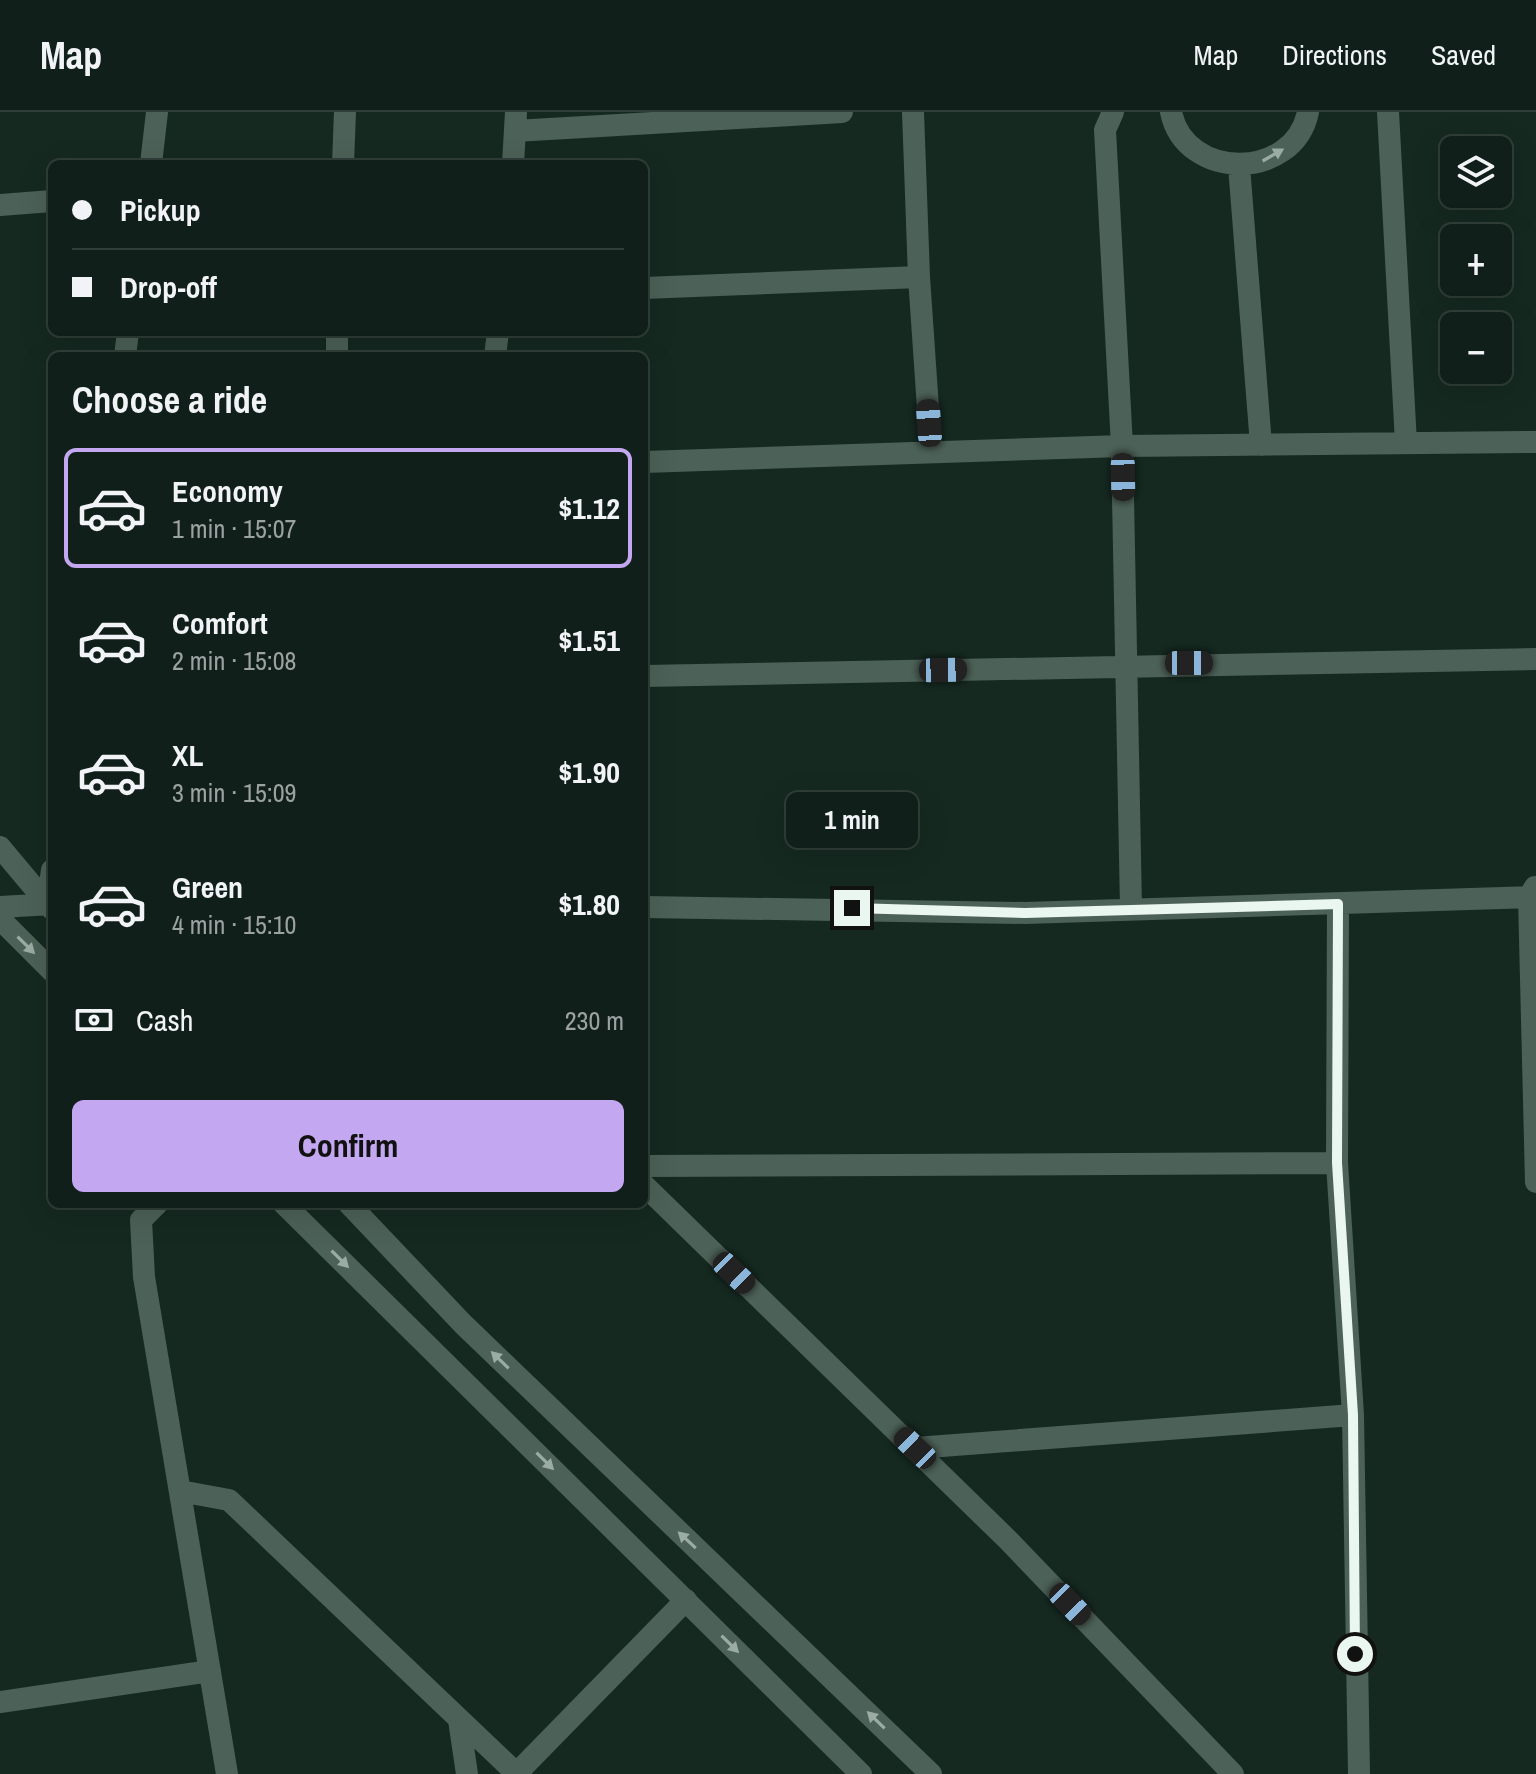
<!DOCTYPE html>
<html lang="en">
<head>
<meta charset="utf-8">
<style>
	:root { --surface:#101f19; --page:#192722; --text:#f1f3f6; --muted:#9ca2a2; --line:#303d38; --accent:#c4a7f1 }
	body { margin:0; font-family:"Archivo Narrow",sans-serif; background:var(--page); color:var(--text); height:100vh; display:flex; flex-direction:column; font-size:30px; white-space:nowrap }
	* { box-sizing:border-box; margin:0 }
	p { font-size:26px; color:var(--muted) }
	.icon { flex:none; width:44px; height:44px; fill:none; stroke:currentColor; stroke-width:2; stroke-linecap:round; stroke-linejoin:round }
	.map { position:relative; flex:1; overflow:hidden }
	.panel { position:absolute; left:48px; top:240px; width:600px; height:856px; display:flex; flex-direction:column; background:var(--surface); border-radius:12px; box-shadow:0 8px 32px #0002,0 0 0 2px var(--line) }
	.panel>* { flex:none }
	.guide { position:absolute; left:48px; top:48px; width:600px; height:176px; border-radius:12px; box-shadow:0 8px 32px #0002,0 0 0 2px var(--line); display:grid; align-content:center; height:176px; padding:0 24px; background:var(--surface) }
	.tools { position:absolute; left:1440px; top:24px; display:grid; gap:16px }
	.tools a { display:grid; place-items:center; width:72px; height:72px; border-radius:12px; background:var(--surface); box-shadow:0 8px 32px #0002,0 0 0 2px var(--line); font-size:40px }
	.end { position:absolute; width:36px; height:36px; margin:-18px; border:10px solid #eaf6f0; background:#111; box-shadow:0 0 0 4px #111 }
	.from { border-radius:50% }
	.bubble { position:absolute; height:56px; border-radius:12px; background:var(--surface); box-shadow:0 8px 32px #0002,0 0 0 2px var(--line); font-size:26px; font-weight:700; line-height:56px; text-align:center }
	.car { position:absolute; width:24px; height:48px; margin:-24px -12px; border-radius:10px; box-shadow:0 0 6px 2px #0007; background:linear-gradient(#222 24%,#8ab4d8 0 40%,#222 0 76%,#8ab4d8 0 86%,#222 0) }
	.guide b { display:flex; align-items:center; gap:28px; height:76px; font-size:30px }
	.guide b+b { border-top:2px solid var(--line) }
	.guide i { width:20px; height:20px; background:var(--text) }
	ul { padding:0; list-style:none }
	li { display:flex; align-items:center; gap:24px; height:120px; margin:0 16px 12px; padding:0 8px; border:4px solid transparent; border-radius:12px }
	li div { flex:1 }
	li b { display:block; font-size:30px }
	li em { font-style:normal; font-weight:700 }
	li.selected { border-color:var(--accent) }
	li>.icon { width:72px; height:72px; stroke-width:1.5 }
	h2 { padding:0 24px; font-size:36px; line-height:96px }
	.pay { display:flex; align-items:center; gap:20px; height:88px; padding:0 24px; font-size:30px }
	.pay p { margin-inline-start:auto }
	.button { display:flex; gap:16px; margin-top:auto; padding:16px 24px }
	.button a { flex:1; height:92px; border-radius:12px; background:var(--accent); color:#111; font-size:32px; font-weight:700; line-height:92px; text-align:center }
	header { display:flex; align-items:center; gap:48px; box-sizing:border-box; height:112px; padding:0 40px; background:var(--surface); border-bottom:2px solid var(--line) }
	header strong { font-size:38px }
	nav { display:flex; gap:44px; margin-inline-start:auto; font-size:28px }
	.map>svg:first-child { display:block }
</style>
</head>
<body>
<header>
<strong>Map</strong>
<nav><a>Map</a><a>Directions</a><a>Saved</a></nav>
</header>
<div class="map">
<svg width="1536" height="1662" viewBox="0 0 1536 1662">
	<rect width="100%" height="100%" fill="#152921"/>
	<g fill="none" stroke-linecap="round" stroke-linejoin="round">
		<!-- minor -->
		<path stroke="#4c6157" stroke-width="22" d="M 913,0 L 919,165 L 931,340
			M 1113,0 L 1105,18 L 1122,334 L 1131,796
			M 1171,0 C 1185,69 1294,69 1308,0
			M 1388,0 L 1406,331
			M 515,19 L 842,0
			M 151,52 L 157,0
			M 343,52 L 345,0
			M 513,52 L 516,0
			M 1239,54 L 1261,333
			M 0,93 L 52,89
			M 644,176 L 919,165
			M 125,244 L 128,220
			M 337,244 L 337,220
			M 495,244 L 498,220
			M 644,350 L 1122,334 L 1536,330
			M 644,564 L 1536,547
			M 0,735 L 52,797
			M 1535,775 L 1529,785 L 1536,1070
			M 47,792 L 52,758
			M 1338,792 L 1337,1051 L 1353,1303 L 1359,1662
			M 0,795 L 52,792
			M 644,795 L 1025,801 L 1536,785
			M 0,807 L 52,859
			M 644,1054 L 1337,1051
			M 644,1073 L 1008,1428 L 1233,1662
			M 157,1092 L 141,1108 L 144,1165 L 227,1662
			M 284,1092 L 861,1662
			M 349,1092 L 463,1212 L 931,1662
			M 915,1336 L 1353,1303
			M 180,1379 L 229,1388 L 517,1662
			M 0,1590 L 210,1559
			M 459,1608 L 467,1662
			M 516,1662 L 686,1488"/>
	</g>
	<!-- one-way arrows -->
	<defs><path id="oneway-solid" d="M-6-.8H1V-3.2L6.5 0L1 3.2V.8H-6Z" transform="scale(2)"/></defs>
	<g fill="#9baca4">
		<use href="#oneway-solid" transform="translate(1273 43) rotate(-30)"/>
		<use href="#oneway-solid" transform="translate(26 833) rotate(45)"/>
		<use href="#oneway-solid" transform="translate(340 1147) rotate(45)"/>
		<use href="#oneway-solid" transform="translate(500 1248) rotate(-136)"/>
		<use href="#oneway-solid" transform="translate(545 1349) rotate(45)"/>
		<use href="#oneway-solid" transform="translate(687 1428) rotate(-137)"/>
		<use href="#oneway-solid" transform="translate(730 1532) rotate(45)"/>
		<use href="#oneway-solid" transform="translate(876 1608) rotate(-136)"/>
	</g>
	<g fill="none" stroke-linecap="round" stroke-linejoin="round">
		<!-- route -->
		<path stroke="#eaf6f0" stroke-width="10" d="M 852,796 L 1025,801 L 1338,792 L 1337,1051 L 1353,1303 L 1355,1542"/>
	</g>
</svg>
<div class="tools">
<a><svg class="icon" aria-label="layers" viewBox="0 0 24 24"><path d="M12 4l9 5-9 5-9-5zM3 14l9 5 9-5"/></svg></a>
<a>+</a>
<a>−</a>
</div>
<i class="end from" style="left:1355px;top:1542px"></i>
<i class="end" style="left:852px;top:796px"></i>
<div class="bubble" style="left:786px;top:680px;width:132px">1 min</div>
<i class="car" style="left:929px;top:311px;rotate:356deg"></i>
<i class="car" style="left:1123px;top:365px;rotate:179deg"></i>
<i class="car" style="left:1189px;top:551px;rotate:90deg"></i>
<i class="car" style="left:943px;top:558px;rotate:89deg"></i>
<i class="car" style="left:734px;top:1161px;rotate:134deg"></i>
<i class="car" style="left:915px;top:1336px;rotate:314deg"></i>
<i class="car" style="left:1070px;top:1492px;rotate:136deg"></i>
<div class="guide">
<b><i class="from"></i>Pickup</b>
<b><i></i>Drop-off</b>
</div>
<section class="panel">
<h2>Choose a ride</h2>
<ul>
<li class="selected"><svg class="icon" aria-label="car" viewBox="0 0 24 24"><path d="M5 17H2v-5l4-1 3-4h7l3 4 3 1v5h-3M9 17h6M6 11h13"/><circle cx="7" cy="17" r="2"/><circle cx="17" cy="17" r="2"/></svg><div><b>Economy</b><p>1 min · 15:07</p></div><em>$1.12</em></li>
<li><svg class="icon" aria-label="car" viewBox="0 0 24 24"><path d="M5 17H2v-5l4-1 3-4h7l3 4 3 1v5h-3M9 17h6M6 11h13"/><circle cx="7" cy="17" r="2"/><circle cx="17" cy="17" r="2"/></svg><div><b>Comfort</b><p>2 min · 15:08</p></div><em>$1.51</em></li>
<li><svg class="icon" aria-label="car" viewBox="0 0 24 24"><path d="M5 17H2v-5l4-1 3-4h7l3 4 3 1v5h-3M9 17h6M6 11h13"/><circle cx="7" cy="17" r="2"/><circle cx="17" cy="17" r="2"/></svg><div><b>XL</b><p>3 min · 15:09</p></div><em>$1.90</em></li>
<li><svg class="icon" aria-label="car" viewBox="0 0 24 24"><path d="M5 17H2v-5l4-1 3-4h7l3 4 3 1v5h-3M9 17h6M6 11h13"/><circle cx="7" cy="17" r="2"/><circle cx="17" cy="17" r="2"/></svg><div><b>Green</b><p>4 min · 15:10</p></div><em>$1.80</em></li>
</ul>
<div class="pay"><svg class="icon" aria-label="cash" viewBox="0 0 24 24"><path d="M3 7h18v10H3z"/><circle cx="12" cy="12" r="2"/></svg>Cash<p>230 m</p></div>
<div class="button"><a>Confirm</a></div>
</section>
</div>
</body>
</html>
